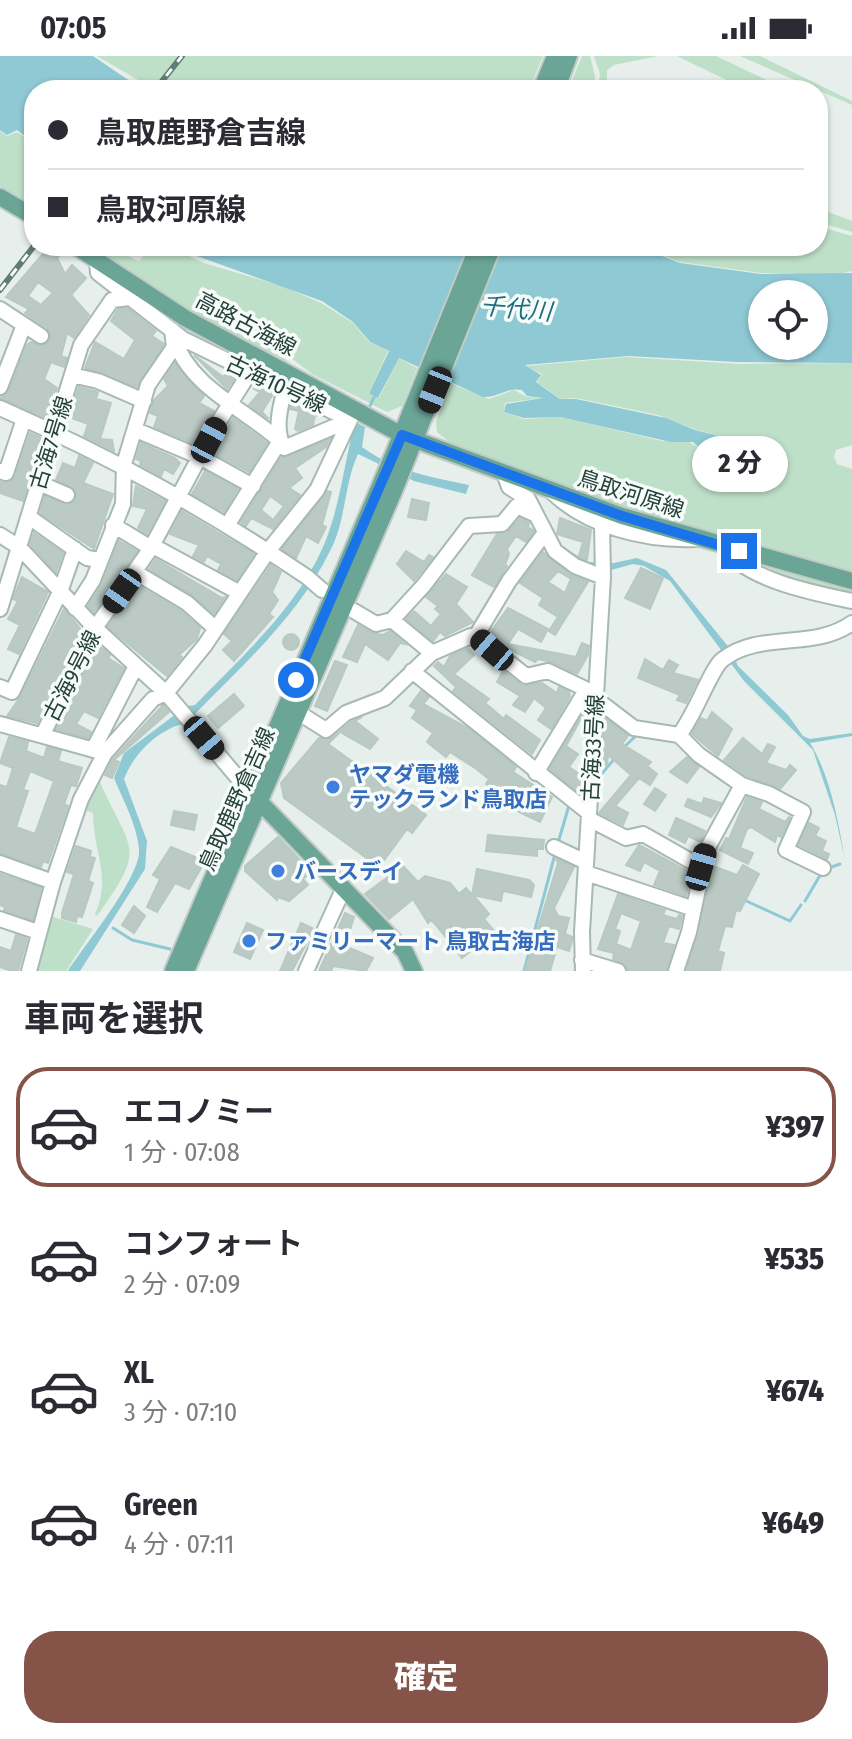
<!DOCTYPE html>
<html lang="ja">
<head>
<meta charset="utf-8">
<style>
	:root { --surface:#fff; --page:#f2f2f3; --text:#2b2b33; --muted:#7c7c81; --line:#e1e1e2; --accent:#855347 }
	body { margin:0; font-family:"Fira Sans Condensed","Noto Sans JP",sans-serif; background:var(--page); color:var(--text); height:100vh; display:flex; flex-direction:column; font-size:30px; white-space:nowrap }
	* { box-sizing:border-box; margin:0 }
	p { font-size:26px; color:var(--muted) }
	.icon { flex:none; width:44px; height:44px; fill:none; stroke:currentColor; stroke-width:2; stroke-linecap:round; stroke-linejoin:round }
	.map { position:relative; height:915px; overflow:hidden }
	.panel { display:flex; flex-direction:column; background:var(--surface); flex:1 }
	.panel>* { flex:none }
	.top-card { position:absolute; left:24px; top:24px; width:804px; height:176px; border-radius:32px; box-shadow:0 2px 6px #0004; display:grid; align-content:center; height:176px; padding:0 24px; background:var(--surface) }
	.fabs { position:absolute; left:748px; top:224px; display:grid; gap:16px }
	.fabs a { display:grid; place-items:center; width:80px; height:80px; border-radius:50%; background:var(--surface); box-shadow:0 2px 6px #0004; font-size:40px }
	.end { position:absolute; width:36px; height:36px; margin:-18px; border:10px solid #1a73e8; background:#fff; box-shadow:0 0 0 4px #fff }
	.from { border-radius:50% }
	.bubble { position:absolute; height:56px; border-radius:28px; background:var(--surface); box-shadow:0 2px 6px #0004; font-size:26px; font-weight:800; line-height:56px; text-align:center }
	.car { position:absolute; width:24px; height:48px; margin:-24px -12px; border-radius:10px; box-shadow:0 0 6px 2px #0007; background:linear-gradient(#222 24%,#8ab4d8 0 40%,#222 0 76%,#8ab4d8 0 86%,#222 0) }
	.top-card b { display:flex; align-items:center; gap:28px; height:76px; font-size:30px }
	.top-card b+b { border-top:2px solid var(--line) }
	.top-card i { width:20px; height:20px; background:var(--text) }
	ul { padding:0; list-style:none }
	li { display:flex; align-items:center; gap:24px; height:120px; margin:0 16px 12px; padding:0 8px; border:4px solid transparent; border-radius:32px }
	li div { flex:1 }
	li b { display:block; font-size:30px }
	li em { font-style:normal; font-weight:800 }
	li.on { border-color:var(--accent) }
	li>.icon { width:72px; height:72px; stroke-width:1.5 }
	h2 { padding:0 24px; font-size:36px; line-height:96px }
	.button { display:flex; gap:16px; margin-top:auto; padding:16px 24px }
	.button a { flex:1; height:92px; border-radius:32px; background:var(--accent); color:#fff; font-size:32px; font-weight:800; line-height:92px; text-align:center }
	.status { display:flex; justify-content:space-between; align-items:center; height:56px; padding:0 40px; background:var(--surface); direction:ltr }
	.status svg { height:22px; fill:currentColor }
	.map>svg:first-child { display:block }
</style>
</head>
<body>
<div class="status"><b>07:05</b><svg viewBox="0 0 49 12"><path d="M0 12V9h3v3zM5 12V6h3v6zM10 12V3h3v9zM15 12V0h3v12zM26 1h20v11H26zM47 4h2v5h-2z"/></svg></div>
<div class="map">
<svg width="852" height="915" viewBox="0 0 852 915">
	<rect width="100%" height="100%" fill="#e6efeb"/>
	<!-- green -->
	<path fill="#bfe0c8" d="M 97,0 L 543,0 L 529,34 L 146,34 L 138,24 Z
		M 582,0 L 590,0 L 595,20 L 593,34 L 568,34 Z
		M 594,0 L 658,0 L 614,9 L 607,14 L 607,34 L 598,34 L 600,18 Z
		M 677,0 L 716,0 L 788,34 L 747,34 Z
		M 740,0 L 760,0 L 852,45 L 852,49 Z
		M 0,75 L 7,80 L 17,76 L 34,88 L 34,153 L 0,130 Z
		M 818,152 L 852,165 L 852,176 L 818,166 Z
		M 818,170 L 852,180 L 852,215 L 833,219 L 761,217 L 680,206 L 640,190 L 818,190 Z
		M 87,190 L 124,190 L 124,198 L 139,205 L 152,190 L 167,190 L 204,207 L 285,231 L 321,247 L 353,267 L 369,286 L 388,295 L 370,334 L 373,341 L 379,342 L 399,302 L 417,312 L 402,350 L 387,356 L 312,318 L 242,264 L 236,264 L 290,307 L 190,256 Z
		M 626,301 L 741,308 L 852,307 L 852,389 L 836,394 L 834,401 L 837,408 L 852,413 L 852,517 C 715,485 586,438 454,390 L 437,376 L 436,366 L 450,327 L 489,343 L 514,334 L 527,341 L 542,342 L 505,347 L 504,356 L 524,363 L 560,361 L 662,385 L 687,385 L 709,398 L 730,401 L 744,397 L 740,385 L 697,374 L 658,359 L 576,342 L 561,343 L 537,326 L 542,318 L 526,310 Z
		M 733,503 L 852,533 L 852,543 L 797,532 Z
		M 96,725 L 100,726 C 131,797 148,789 97,860 L 95,858 C 112,821 93,796 93,757 L 82,753 Z
		M 47,859 L 93,873 L 66,915 L 34,915 Z"/>
	<!-- water -->
	<path fill="#8ec9d4" fill-rule="evenodd" d="M 0,0 L 93,0 L 143,34 L 34,34 L 34,87 L 17,74 L 7,79 L 0,74 Z
		M 169,190 L 401,190 L 422,198 L 459,200 L 464,195 L 457,190 L 637,190 L 680,207 L 761,218 L 852,217 L 852,307 L 737,306 L 628,300 L 525,309 L 541,319 L 536,326 L 560,343 L 576,343 L 666,362 L 695,374 L 739,385 L 744,394 L 739,400 L 703,395 L 693,386 L 671,386 L 560,361 L 524,362 L 504,356 L 506,348 L 543,342 L 527,340 L 522,334 C 507,331 498,342 483,341 L 399,302 L 378,342 L 370,338 L 370,335 L 389,295 L 370,286 L 353,266 L 322,245 ZM 762,238 L 814,238 L 814,290 L 762,290 Z
		M 355,366 L 365,371 L 362,391 C 395,415 430,421 469,429 L 466,438 L 414,425 L 358,398 C 344,428 346,464 331,493 C 300,558 244,608 194,659 L 187,650 L 195,649 C 241,601 296,553 323,491 C 340,452 344,407 355,366 Z
		M 541,452 L 561,490 L 588,506 L 614,507 L 637,502 L 666,514 L 731,594 L 738,610 L 788,659 L 803,680 L 810,683 L 852,677 L 852,680 L 810,687 C 831,721 838,765 845,804 L 835,759 L 813,694 L 744,625 L 670,525 L 644,510 L 633,508 L 611,514 L 596,513 L 562,499 Z
		M 176,658 L 183,668 C 157,674 133,699 124,723 L 147,785 L 145,813 L 80,915 L 68,915 C 84,890 142,820 139,793 C 137,769 123,744 114,722 L 124,697 Z"/>
	<g fill="none" stroke-linecap="round" stroke-linejoin="round">
		<!-- stream -->
		<path stroke="#8ec9d4" stroke-width="3" d="M 368,354 L 375,339
			M 623,692 L 638,678
			M 598,722 L 616,701
			M 558,787 L 570,746
			M 829,812 L 840,808
			M 742,843 L 790,865 L 801,849
			M 805,845 L 822,816
			M 113,872 L 132,884 L 170,893
			M 524,915 L 555,798"/>
	</g>
	<!-- building -->
	<path fill="#bbcac4" stroke="#b8c9c2" stroke-width="2" fill-rule="evenodd" d="M 48,192 L 60,199 L 57,202 L 65,218 L 72,209 L 86,222 L 71,239 L 89,259 L 74,282 L 67,277 L 61,300 L 67,302 L 64,311 L 51,306 L 44,323 L 57,332 L 48,363 L 0,342 L 9,335 L 27,289 L 31,286 L 45,289 L 51,281 L 47,272 L 25,257 L 29,253 L 6,241 ZM 38,226 L 53,237 L 41,249 L 28,240 Z
		M 127,252 L 156,275 L 152,280 L 164,288 L 137,331 L 85,312 L 95,286 L 124,303 L 135,284 L 111,265 L 118,253 Z
		M 194,299 L 223,321 L 228,316 L 236,320 L 227,333 Z
		M 175,307 L 204,340 L 199,347 L 214,355 L 195,388 L 154,371 L 158,360 L 150,357 L 154,344 L 168,330 L 164,323 Z
		M 255,329 L 273,338 L 262,356 L 269,363 L 249,349 L 260,336 L 254,333 Z
		M 79,331 L 98,336 L 96,343 L 111,347 L 100,383 L 112,384 L 114,395 L 84,380 L 88,368 L 69,361 Z
		M 292,347 L 319,360 L 315,359 L 313,369 L 298,375 L 295,373 L 299,355 L 290,353 Z
		M 233,362 L 267,387 L 249,416 L 213,397 Z
		M 30,377 L 42,382 L 23,445 L 0,437 L 0,426 L 9,427 L 15,421 Z
		M 330,383 L 326,391 L 295,412 L 302,422 L 289,432 L 300,439 L 273,473 L 251,462 L 246,470 L 241,466 L 281,402 ZM 270,440 L 284,450 L 273,464 L 261,454 Z
		M 141,387 L 175,402 L 180,407 L 173,418 L 164,413 L 161,420 L 140,409 L 141,405 L 136,403 Z
		M 79,400 L 93,407 L 83,427 L 113,438 L 94,493 L 40,457 L 45,440 L 67,449 L 76,444 L 74,432 L 56,424 L 63,407 L 75,412 Z
		M 205,415 L 238,433 L 224,456 L 192,438 Z
		M 136,430 L 165,445 L 147,478 L 138,472 L 147,453 L 133,450 Z
		M 327,435 L 331,436 L 322,469 L 326,471 L 318,487 L 306,480 L 296,502 L 282,493 Z
		M 412,443 L 429,447 L 426,464 L 408,461 Z
		M 182,455 L 254,498 L 237,524 L 218,514 L 221,508 L 207,500 L 204,506 L 193,500 L 199,489 L 170,478 Z
		M 520,462 L 529,467 L 528,471 L 534,475 L 526,486 L 516,480 L 507,493 L 509,498 L 505,509 L 507,510 L 494,531 L 472,519 L 497,478 L 507,477 Z
		M 560,462 L 591,474 L 587,504 L 579,500 L 583,486 L 557,478 Z
		M 34,477 L 63,497 L 56,516 L 30,488 Z
		M 119,485 L 137,495 L 94,556 L 88,550 L 102,528 Z
		M 406,495 L 424,506 L 429,499 L 433,501 L 414,525 L 397,508 Z
		M 543,496 L 569,518 L 588,526 L 555,579 L 549,575 L 558,561 L 539,549 L 543,542 L 520,527 ZM 558,515 L 571,523 L 565,537 L 548,526 Z
		M 156,503 L 222,542 L 225,541 L 214,558 L 192,539 L 149,513 Z
		M 271,509 L 281,516 L 272,536 L 278,544 L 269,558 L 273,561 L 234,605 L 223,594 L 232,585 L 224,578 Z
		M 641,512 L 663,522 L 650,553 L 625,542 Z
		M 446,518 L 467,531 L 456,548 L 473,566 L 445,580 L 440,576 L 433,585 L 406,563 L 414,555 L 431,570 L 441,558 L 435,553 L 438,550 L 426,541 Z
		M 22,521 L 48,536 L 19,598 L 8,593 L 20,569 L 8,563 L 18,545 L 13,543 Z
		M 137,529 L 181,555 L 200,572 L 197,583 L 179,599 L 182,601 L 167,620 L 108,571 Z
		M 508,552 L 548,573 L 541,586 L 518,573 L 508,588 L 576,601 L 582,587 L 589,590 L 588,599 L 577,618 L 551,606 L 538,603 L 535,606 L 507,592 L 489,578 Z
		M 64,553 L 82,575 L 37,667 L 7,660 L 21,640 Z
		M 358,569 L 372,577 L 383,579 L 390,575 L 405,588 L 400,587 L 388,604 L 365,588 L 357,606 L 343,601 Z
		M283 586a8 8 0 1 1 16 0a8 8 0 1 1-16 0Z
		M 98,589 L 110,599 L 108,602 L 124,612 L 98,662 L 84,655 L 76,668 L 91,676 L 88,682 L 56,673 Z
		M 467,592 L 474,599 L 454,618 L 489,643 L 485,647 L 504,663 L 506,659 L 540,684 L 532,698 L 453,635 L 456,631 L 434,610 L 438,606 L 444,611 L 450,600 Z
		M 488,603 L 523,630 L 542,627 L 557,637 L 559,631 L 569,636 L 570,640 L 551,673 L 538,664 L 546,652 L 534,642 L 525,656 L 513,649 L 520,640 L 497,626 L 503,615 Z
		M 645,603 L 663,614 L 669,604 L 678,609 L 673,617 L 698,624 L 686,647 L 677,644 L 680,639 L 638,622 Z
		M 335,605 L 347,609 L 327,655 L 315,650 Z
		M 421,635 L 429,641 L 423,648 L 466,671 L 516,711 L 513,716 L 552,741 L 540,766 L 515,754 L 517,750 L 486,728 L 489,723 L 475,712 L 450,696 L 446,701 L 427,686 L 433,677 L 412,662 L 417,654 L 410,650 Z
		M 234,638 L 244,650 L 218,672 L 208,660 Z
		M 163,649 L 169,656 L 114,704 L 119,706 L 112,722 L 105,719 L 113,703 Z
		M 585,655 L 566,690 L 578,698 L 569,711 L 581,719 L 579,737 L 550,713 Z
		M 712,656 L 732,673 L 718,700 L 692,678 L 701,662 L 707,665 Z
		M 362,661 L 355,665 L 378,683 L 370,693 L 340,676 L 328,688 L 426,759 L 412,777 L 407,773 L 379,811 L 284,742 L 281,727 L 319,682 L 332,682 L 351,666 Z
		M 605,662 L 628,680 L 622,688 L 651,706 L 647,710 L 657,718 L 650,729 L 639,722 L 615,750 L 628,757 L 623,769 L 599,757 L 631,719 L 608,699 L 607,709 L 602,710 Z
		M 9,681 L 28,686 L 26,695 L 44,702 L 47,691 L 61,695 L 58,705 L 82,712 L 76,730 L 71,729 L 64,748 L 68,750 L 48,807 L 43,805 L 41,811 L 0,797 L 0,729 L 7,731 L 13,712 L 0,707 ZM 30,715 L 54,725 L 35,778 L 16,771 L 28,735 L 23,734 Z
		M 743,682 L 762,698 L 768,688 L 775,691 L 766,707 L 786,714 L 790,709 L 796,714 L 780,733 L 747,720 L 724,704 Z
		M 687,701 L 699,711 L 687,727 L 670,716 Z
		M 655,732 L 666,739 L 655,755 L 644,748 Z
		M 747,741 L 762,746 L 759,753 L 785,766 L 790,760 L 781,781 L 777,779 L 775,786 L 751,771 L 747,773 L 740,792 L 753,797 L 748,808 L 720,794 L 726,782 L 729,783 Z
		M 704,742 L 721,747 L 711,761 L 685,750 L 688,743 L 702,748 Z
		M 174,755 L 197,759 L 194,774 L 171,769 Z
		M 676,762 L 705,775 L 700,786 L 688,780 L 685,787 L 669,779 Z
		M 809,767 L 819,772 L 815,780 L 826,785 L 822,795 L 829,798 L 827,803 L 799,789 Z
		M 488,779 L 544,784 L 543,793 L 537,793 L 537,800 L 486,795 Z
		M 278,781 L 311,816 L 303,823 L 308,829 L 289,845 L 278,841 L 277,844 L 245,815 L 245,810 Z
		M 639,789 L 691,817 L 686,840 L 654,829 L 660,815 L 644,806 L 640,815 L 626,809 Z
		M 76,790 L 91,795 L 90,801 L 95,802 L 88,825 L 93,827 L 82,861 L 77,860 L 76,866 L 62,862 L 62,857 L 74,818 L 67,816 Z
		M 171,791 L 202,804 L 201,812 L 189,833 L 175,827 L 157,856 L 147,851 L 160,823 L 153,819 Z
		M 556,803 L 574,811 L 554,852 L 558,860 L 569,862 L 565,878 L 572,881 L 572,885 L 569,895 L 557,891 L 550,915 L 525,915 L 558,807 Z
		M 743,809 L 759,818 L 740,855 L 736,854 L 732,871 L 725,870 L 718,895 L 724,897 L 720,915 L 687,914 L 713,810 L 737,819 Z
		M 403,810 L 418,826 L 425,820 L 450,827 L 459,838 L 466,832 L 472,839 L 477,813 L 529,824 L 534,829 L 531,841 L 503,835 L 501,845 L 473,839 L 489,858 L 484,863 L 494,875 L 462,902 L 436,869 L 431,864 L 428,867 L 413,843 L 389,863 L 365,838 Z
		M 0,818 L 41,832 L 33,864 L 4,854 L 5,851 L 0,849 Z
		M 618,838 L 665,854 L 663,859 L 677,863 L 679,859 L 682,860 L 679,873 L 669,870 L 663,887 L 674,889 L 666,915 L 628,915 L 625,908 L 613,903 L 614,897 L 598,893 ZM 621,857 L 641,865 L 631,894 L 616,888 L 620,875 L 615,873 Z
		M 134,850 L 145,860 L 134,877 L 122,869 Z
		M 345,857 L 354,861 L 345,890 L 373,902 L 366,915 L 333,910 L 331,915 L 319,915 Z
		M 247,867 L 263,874 L 250,903 L 234,896 Z
		M 301,867 L 314,873 L 292,915 L 280,915 Z
		M 16,879 L 27,883 L 18,915 L 12,915 L 0,911 L 0,891 L 11,895 Z"/>
	<g fill="none" stroke-linecap="round" stroke-linejoin="round">
		<!-- minor casing -->
		<g stroke="#a8b8b2" stroke-width="18">
			<path id="minor" d="M 0,253 L 41,280
				M 174,282 C 189,331 245,353 280,385 L 228,468
				M 72,319 L 98,325 L 144,345
				M 0,331 L 24,269
				M 285,333 C 280,351 274,374 284,392 L 350,364
				M 0,352 C 111,401 206,453 307,521 L 322,534
				M 136,374 L 200,401 L 253,430
				M 0,415 L 6,417 L 24,363
				M 504,417 L 509,431 L 528,443 L 555,495 L 575,510 L 603,521
				M 39,427 L 67,439
				M 551,435 C 587,471 646,485 696,483
				M 29,461 L 87,502 L 100,504
				M 113,469 L 151,492
				M 0,479 L 19,491 L 95,572 L 166,637 L 249,735
				M 153,490 L 240,537
				M 723,490 C 745,524 814,537 852,545
				M 135,516 L 187,547 L 216,573
				M 75,552 L 93,524 L 123,448 L 124,408 L 148,329 L 174,291 L 172,274
				M 0,553 L 81,289 L 112,244 L 129,242
				M 354,555 L 376,568 L 392,564 L 432,597
				M 392,564 L 424,529 L 469,470 L 502,468 L 517,450 L 534,458
				M 476,580 L 509,525 L 544,478
				M 412,615 L 589,757
				M 0,631 L 12,636 L 60,536 L 75,493
				M 596,643 L 634,672 L 679,679 L 699,699 L 742,729 L 706,795 L 689,876 L 676,915
				M 299,657 L 326,674 L 346,657 L 385,642 L 432,597 L 471,580 L 476,580 L 526,620 L 548,615 L 596,638
				M 0,668 L 105,697
				M 43,678 L 95,572 L 151,492 L 216,370 L 250,316
				M 679,679 C 694,661 711,613 722,604 C 760,574 813,595 852,567
				M 93,694 L 136,610
				M 536,717 L 586,634
				M 742,729 L 769,738 L 803,756 L 786,794 L 823,812
				M 589,763 L 626,782 L 643,778 L 701,811
				M 554,791 L 586,806
				M 0,807 L 53,826 L 29,915
				M 586,817 L 694,853
				M 53,826 L 81,743 L 105,697 L 153,643 L 166,637 L 205,589 L 268,495 L 317,434 L 350,364 L 183,283 L 98,217 L 97,206
				M 0,863 L 38,876
				M 582,904 L 618,915
				M 306,915 L 342,836
				M 583,915 L 582,876 L 603,521 L 602,468"/>
		</g>
		<!-- major casing -->
		<g stroke="#c2cac8" stroke-width="20">
			<path id="major" d="M 541,34 L 555,0
				M 556,34 L 569,0
				M 0,141 L 34,161
				M 75,190 L 185,262 L 402,379 L 622,460 L 852,525
				M 253,739 L 405,896 L 414,915
				M 173,915 L 394,397 L 478,190
				M 186,915 L 394,435 L 493,190"/>
		</g>
		<!-- minor -->
		<use href="#minor" stroke="#fff" stroke-width="14"/>
		<!-- major -->
		<use href="#major" stroke="#6aa596" stroke-width="16"/>
		<!-- rail casing -->
		<g stroke="#5f7d75" stroke-width="6">
			<path id="rail" d="M 155,34 L 182,0
				M 0,234 L 34,190"/>
		</g>
		<!-- rail -->
		<use href="#rail" stroke="#f7fbf9" stroke-width="3" stroke-dasharray="9" stroke-linecap="butt"/>
	</g>
	<g fill="none" stroke-linecap="round" stroke-linejoin="round">
		<!-- route -->
		<path stroke="#1a73e8" stroke-width="10" d="M 296,624 L 402,379 L 622,460 L 739,495"/>
	</g>
	<!-- markers -->
	<g fill="#3f7fe0" stroke="#f7fbf9" stroke-width="3">
		<circle cx="333" cy="731" r="8"/>
		<circle cx="278" cy="815" r="8"/>
		<circle cx="249" cy="885" r="8"/>
	</g>
	<g text-anchor="middle" dominant-baseline="central" stroke-width="7" stroke-linejoin="round" paint-order="stroke">
		<!-- street labels -->
		<g font-size="22" fill="#24423a" stroke="#f7fbf9">
			<text transform="translate(246 268) rotate(28)">高路古海線</text>
			<text transform="translate(276 328) rotate(25)">古海10号線</text>
			<text transform="translate(51 387) rotate(-73)">古海7号線</text>
			<text transform="translate(631 438) rotate(18)">鳥取河原線</text>
			<text transform="translate(72 620) rotate(-63)">古海9号線</text>
			<text transform="translate(593 692) rotate(-87)">古海33号線</text>
			<text transform="translate(237 743) rotate(-66)">鳥取鹿野倉吉線</text>
		</g>
		<!-- shop labels -->
		<g font-size="22" font-weight="bold" fill="#366cbe" stroke="#f7fbf9" text-anchor="start">
			<text x="349" y="718">ヤマダ電機<tspan x="349" dy="25">テックランド鳥取店</tspan></text>
			<text x="294" y="815">バースデイ</text>
			<text x="265" y="885">ファミリーマート 鳥取古海店</text>
		</g>
		<!-- water labels -->
		<g font-size="24" font-style="italic" fill="#1c6f80" stroke="#f7fbf9">
			<text transform="translate(516 253) rotate(5)">千代川</text>
		</g>
	</g>
</svg>
<div class="fabs">
<a><svg class="icon" aria-label="locate" viewBox="0 0 24 24"><circle cx="12" cy="12" r="6"/><path d="M12 2v4M12 18v4M2 12h4M18 12h4"/></svg></a>
</div>
<i class="end from" style="left:296px;top:624px"></i>
<i class="end" style="left:739px;top:495px"></i>
<div class="bubble" style="left:692px;top:380px;width:96px">2 分</div>
<i class="car" style="left:435px;top:334px;rotate:202deg"></i>
<i class="car" style="left:209px;top:384px;rotate:28deg"></i>
<i class="car" style="left:122px;top:535px;rotate:215deg"></i>
<i class="car" style="left:492px;top:594px;rotate:311deg"></i>
<i class="car" style="left:204px;top:682px;rotate:140deg"></i>
<i class="car" style="left:701px;top:811px;rotate:16deg"></i>
<div class="top-card">
<b><i class="from"></i>鳥取鹿野倉吉線</b>
<b><i></i>鳥取河原線</b>
</div>
</div>
<section class="panel">
<h2>車両を選択</h2>
<ul>
<li class="on"><svg class="icon" aria-label="car" viewBox="0 0 24 24"><path d="M5 17H2v-5l4-1 3-4h7l3 4 3 1v5h-3M9 17h6M6 11h13"/><circle cx="7" cy="17" r="2"/><circle cx="17" cy="17" r="2"/></svg><div><b>エコノミー</b><p>1 分 · 07:08</p></div><em>¥397</em></li>
<li><svg class="icon" aria-label="car" viewBox="0 0 24 24"><path d="M5 17H2v-5l4-1 3-4h7l3 4 3 1v5h-3M9 17h6M6 11h13"/><circle cx="7" cy="17" r="2"/><circle cx="17" cy="17" r="2"/></svg><div><b>コンフォート</b><p>2 分 · 07:09</p></div><em>¥535</em></li>
<li><svg class="icon" aria-label="car" viewBox="0 0 24 24"><path d="M5 17H2v-5l4-1 3-4h7l3 4 3 1v5h-3M9 17h6M6 11h13"/><circle cx="7" cy="17" r="2"/><circle cx="17" cy="17" r="2"/></svg><div><b>XL</b><p>3 分 · 07:10</p></div><em>¥674</em></li>
<li><svg class="icon" aria-label="car" viewBox="0 0 24 24"><path d="M5 17H2v-5l4-1 3-4h7l3 4 3 1v5h-3M9 17h6M6 11h13"/><circle cx="7" cy="17" r="2"/><circle cx="17" cy="17" r="2"/></svg><div><b>Green</b><p>4 分 · 07:11</p></div><em>¥649</em></li>
</ul>
<div class="button"><a>確定</a></div>
</section>
</body>
</html>
